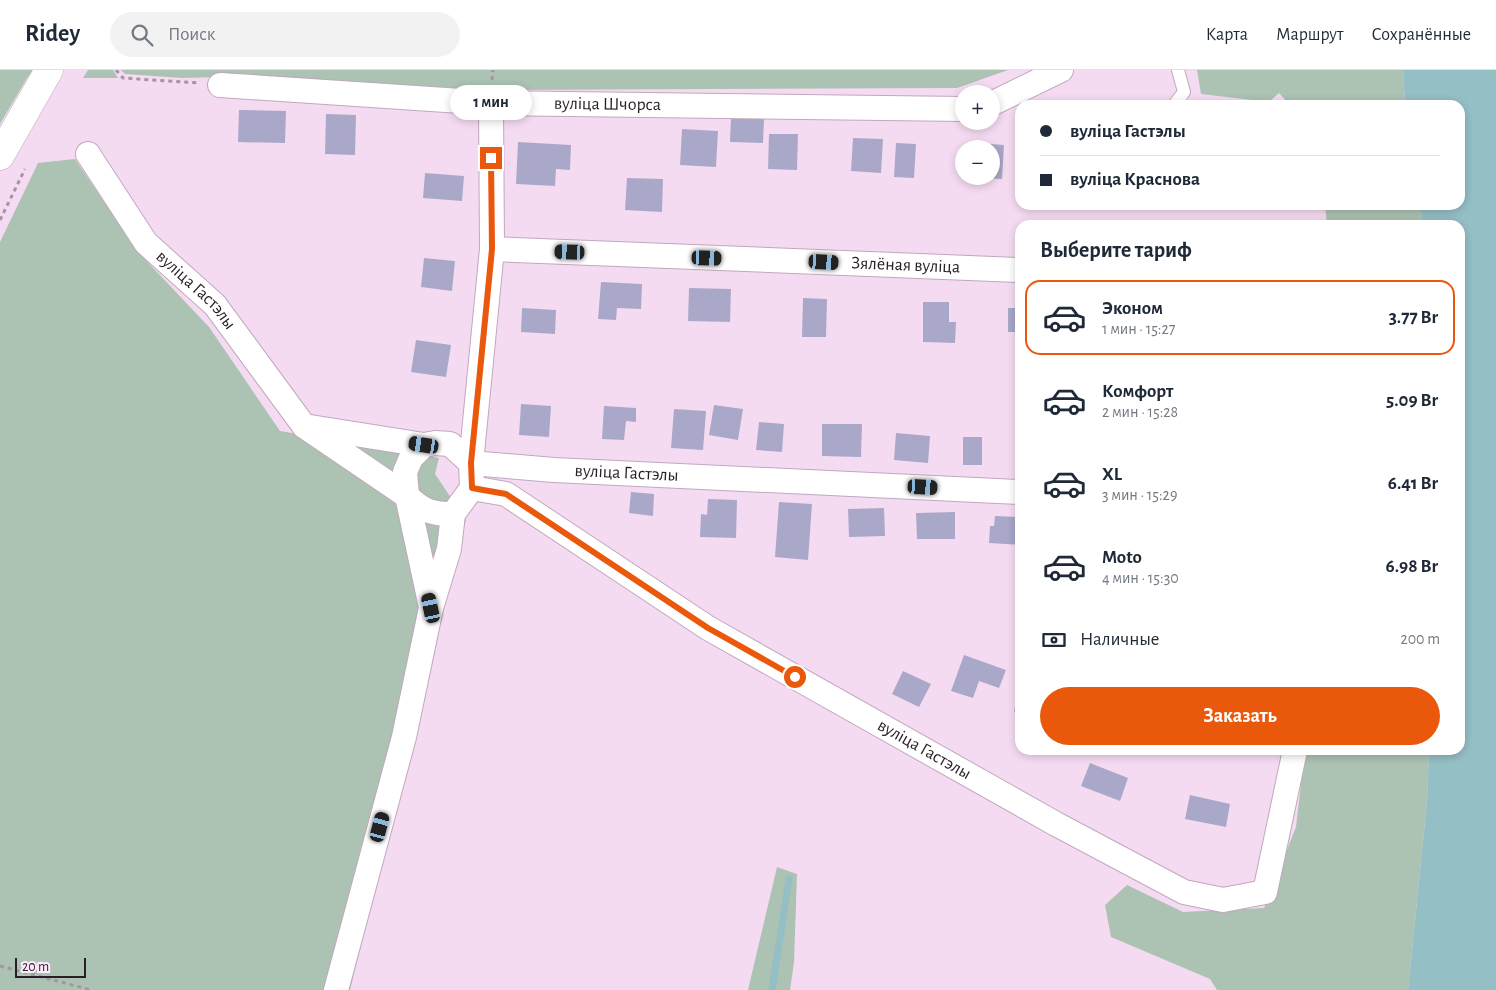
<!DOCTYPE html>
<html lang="ru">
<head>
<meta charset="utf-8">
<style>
	:root { --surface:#fff; --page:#f2f2f3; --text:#1f2937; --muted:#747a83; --line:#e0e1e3; --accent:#ea580c }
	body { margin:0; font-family:"Alegreya Sans",sans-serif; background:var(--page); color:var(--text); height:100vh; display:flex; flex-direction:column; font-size:19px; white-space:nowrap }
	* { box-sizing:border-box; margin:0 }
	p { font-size:16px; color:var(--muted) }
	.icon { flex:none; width:28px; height:28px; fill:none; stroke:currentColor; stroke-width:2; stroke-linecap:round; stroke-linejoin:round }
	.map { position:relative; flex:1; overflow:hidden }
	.panel { position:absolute; left:1015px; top:150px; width:450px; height:535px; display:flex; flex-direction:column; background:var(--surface); border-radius:15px; box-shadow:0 2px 8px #0003 }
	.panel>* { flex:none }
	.guide { position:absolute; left:1015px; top:30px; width:450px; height:110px; border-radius:15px; box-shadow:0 2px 8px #0003; display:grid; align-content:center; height:110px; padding:0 25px; background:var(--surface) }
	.buttons { position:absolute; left:955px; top:15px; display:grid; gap:10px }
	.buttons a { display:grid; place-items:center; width:45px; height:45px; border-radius:50%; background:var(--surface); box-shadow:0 2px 8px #0003; font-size:25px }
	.scale { position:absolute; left:15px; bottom:12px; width:71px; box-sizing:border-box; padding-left:5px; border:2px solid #281e27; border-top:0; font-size:14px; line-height:18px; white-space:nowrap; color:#281e27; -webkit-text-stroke:4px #ffeafd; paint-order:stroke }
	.end { position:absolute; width:22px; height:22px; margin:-11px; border:6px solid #ea580c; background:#fff; box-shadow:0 0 0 2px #fff }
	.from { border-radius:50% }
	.bubble { position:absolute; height:35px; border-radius:18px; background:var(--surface); box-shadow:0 2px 8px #0003; font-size:16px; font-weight:700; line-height:35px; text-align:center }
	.car { position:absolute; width:15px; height:30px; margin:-15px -8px; border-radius:6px; box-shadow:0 0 4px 1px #0007; background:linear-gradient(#222 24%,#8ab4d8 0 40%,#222 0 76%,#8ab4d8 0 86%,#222 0) }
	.guide b { display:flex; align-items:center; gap:18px; height:48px; font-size:19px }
	.guide b+b { border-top:1px solid var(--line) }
	.guide i { width:12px; height:12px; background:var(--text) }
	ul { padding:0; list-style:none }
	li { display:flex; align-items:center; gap:15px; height:75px; margin:0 10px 8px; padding:0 15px; border:2px solid transparent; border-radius:15px }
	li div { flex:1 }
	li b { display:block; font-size:19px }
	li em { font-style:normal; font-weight:700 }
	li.current { border-color:var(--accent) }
	li>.icon { width:45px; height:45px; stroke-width:1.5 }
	h2 { padding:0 25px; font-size:22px; line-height:60px }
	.pay { display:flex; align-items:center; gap:12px; height:55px; padding:0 25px; font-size:19px }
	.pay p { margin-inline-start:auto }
	.button { display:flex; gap:10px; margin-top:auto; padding:10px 25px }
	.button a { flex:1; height:58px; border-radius:30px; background:var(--accent); color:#fff; font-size:20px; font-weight:700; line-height:58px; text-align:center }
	header { display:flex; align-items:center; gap:30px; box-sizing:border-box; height:70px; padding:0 25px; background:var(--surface); border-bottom:1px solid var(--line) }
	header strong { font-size:24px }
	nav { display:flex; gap:28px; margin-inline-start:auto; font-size:18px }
	.search { width:350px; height:45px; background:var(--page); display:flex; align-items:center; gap:12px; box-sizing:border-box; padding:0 18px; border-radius:28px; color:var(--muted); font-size:19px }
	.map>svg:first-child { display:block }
</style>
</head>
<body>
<header>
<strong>Ridey</strong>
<div class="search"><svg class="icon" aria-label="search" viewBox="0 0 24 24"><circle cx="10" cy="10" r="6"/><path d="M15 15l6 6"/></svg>Поиск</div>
<nav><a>Карта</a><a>Маршрут</a><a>Сохранённые</a></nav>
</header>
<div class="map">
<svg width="1496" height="920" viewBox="0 0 1496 920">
	<rect width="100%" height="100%" fill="#f5dbf2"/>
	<!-- green -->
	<path fill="#acc2b2" d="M 0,0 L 33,0 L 27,8 L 0,54 Z
		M 88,0 L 113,0 L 118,8 L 83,8 Z
		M 121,0 L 1008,0 L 957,18 L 491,20 L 220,7 L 182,8 L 125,4 Z
		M 1197,0 L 1403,0 L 1405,35 L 1290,35 L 1279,23 L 1269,32 L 1201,24 Z
		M 75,89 L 137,181 L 209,257 L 280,361 L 439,388 L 435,404 L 466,450 L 350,920 L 0,920 L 0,172 L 38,93 Z
		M 1325,135 L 1420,135 L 1423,155 L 1327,155 Z
		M 1305,680 L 1429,680 L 1427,731 L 1408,920 L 1217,920 L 1210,909 L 1111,867 L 1105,835 L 1127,815 L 1183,842 L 1264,838 L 1296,757 Z
		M 777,797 L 797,804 L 794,892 L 790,920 L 748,920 Z"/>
	<!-- water -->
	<path fill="#94bfc5" d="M 1403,0 L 1496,0 L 1496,920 L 1408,920 L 1427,731 L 1429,680 L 1460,680 L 1460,155 L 1423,155 L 1420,135 L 1460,135 L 1460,35 L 1405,35 Z"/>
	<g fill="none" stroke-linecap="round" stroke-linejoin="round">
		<!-- stream -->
		<path stroke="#94bfc5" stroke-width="7" d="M 772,920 L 789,809"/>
	</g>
	<!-- building -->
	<path fill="#aaa8c9" d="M 239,40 L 286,41 L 285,73 L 238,72 Z
		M 326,44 L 356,45 L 355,85 L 325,84 Z
		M 731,47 L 764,49 L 763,73 L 730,72 Z
		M 682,59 L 718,61 L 716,97 L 680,95 Z
		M 769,64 L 798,64 L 797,100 L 768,99 Z
		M 853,68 L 883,69 L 881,103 L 851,101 Z
		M 518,72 L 571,75 L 570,100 L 556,99 L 555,116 L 516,114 Z
		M 896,73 L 916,74 L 914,108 L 894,107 Z
		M 977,73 L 1004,75 L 1002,109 L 981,108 L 981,106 L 991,106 L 991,79 L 977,79 Z
		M 425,103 L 464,106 L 462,131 L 423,128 Z
		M 627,108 L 663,109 L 662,142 L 625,140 Z
		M 424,188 L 455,191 L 452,221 L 421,217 Z
		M 601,212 L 642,214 L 641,239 L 617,238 L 616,250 L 598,249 Z
		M 689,218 L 731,219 L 730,252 L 688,251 Z
		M 803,228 L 827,229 L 826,267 L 802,267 Z
		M 923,232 L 949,232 L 949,252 L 956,252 L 955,273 L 923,272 Z
		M 522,238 L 556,240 L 555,264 L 521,262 Z
		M 1008,238 L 1020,238 L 1020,262 L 1008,262 Z
		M 416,270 L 451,275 L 446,307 L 411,302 Z
		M 521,334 L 551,336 L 549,367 L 519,365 Z
		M 714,335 L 743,339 L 738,370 L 709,365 Z
		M 604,336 L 636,338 L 636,352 L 626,351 L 624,370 L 602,369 Z
		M 674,339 L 706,341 L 703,380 L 671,378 Z
		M 759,352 L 784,354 L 782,382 L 756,380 Z
		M 822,354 L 862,354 L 861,387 L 822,386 Z
		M 896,363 L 930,366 L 928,393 L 894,390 Z
		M 963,367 L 982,367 L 982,395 L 963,395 Z
		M 631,422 L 654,424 L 653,446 L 629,443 Z
		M 708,429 L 737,430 L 736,468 L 700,467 L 701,444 L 707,445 Z
		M 779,432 L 812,434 L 808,490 L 775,487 Z
		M 884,438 L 885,466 L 849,467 L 848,439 Z
		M 955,442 L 955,469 L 917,469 L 916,443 Z
		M 995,446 L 1020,447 L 1020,475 L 989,473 L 990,456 L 994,456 Z
		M 964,585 L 1006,600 L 999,618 L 979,611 L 973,628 L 951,621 Z
		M 903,601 L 931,614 L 919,637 L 892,624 Z
		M 1019,613 L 1020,614 L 1020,643 L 1014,642 Z
		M 1090,693 L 1128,708 L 1120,731 L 1081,716 Z
		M 1190,725 L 1230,734 L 1226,757 L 1185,749 Z"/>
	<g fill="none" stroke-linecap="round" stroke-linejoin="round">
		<!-- lane casing -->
		<g stroke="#c1a8be" stroke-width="14">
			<path id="lane" d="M 1174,35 L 1184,22 L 1178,0"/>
		</g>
		<!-- street casing -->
		<g stroke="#c1a8be" stroke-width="26">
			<g id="street">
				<path id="s1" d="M 220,15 L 491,33 L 964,39"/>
				<path d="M 991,34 L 1061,0"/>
				<path id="s2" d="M 88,84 L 146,173 L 215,235 L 304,356 L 407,426 C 423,441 431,444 453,444"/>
				<path id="s3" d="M 492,179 L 1020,200"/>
				<path id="s4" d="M 304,356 L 424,375 L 435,373 L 450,374 L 471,393 L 554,400 L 1020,422"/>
				<path d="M 424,375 L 411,388 L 405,402 L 407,426 L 431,537"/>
				<path id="s5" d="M 472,418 L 506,424 L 708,558 L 1056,754 L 1184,822 L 1223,830 L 1265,822 L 1295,680"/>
				<path d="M 336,920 L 404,667 L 431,538 L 449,479 L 453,444 L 472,418 L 471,393 L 492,179 L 491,33"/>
			</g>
		</g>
		<!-- secondary casing -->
		<g stroke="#c1a8be" stroke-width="29">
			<path id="secondary" d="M 0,86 L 49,0"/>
		</g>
		<!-- path -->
		<path stroke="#a693a4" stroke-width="3" stroke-dasharray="4 4" stroke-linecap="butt" d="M 116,0 L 123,8 L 199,13
			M 492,10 L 493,0
			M 0,150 L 25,99
			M 0,896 L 91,920"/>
		<!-- lane -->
		<use href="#lane" stroke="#fff" stroke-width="12"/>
		<!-- street -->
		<use href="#street" stroke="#fff" stroke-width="24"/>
		<!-- secondary -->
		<use href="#secondary" stroke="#fff" stroke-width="28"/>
	</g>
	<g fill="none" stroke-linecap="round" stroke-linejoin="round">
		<!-- route -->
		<path stroke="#ea580c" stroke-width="6" d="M 491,88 L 492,179 L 471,393 L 472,418 L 506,424 L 708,558 L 795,607"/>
	</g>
	<g text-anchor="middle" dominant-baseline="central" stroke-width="4" stroke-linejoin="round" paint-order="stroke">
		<!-- street labels -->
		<g font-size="18" fill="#281e27" stroke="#ffeafd">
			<text stroke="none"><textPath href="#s1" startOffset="388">вуліца Шчорса</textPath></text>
			<text stroke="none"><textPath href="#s3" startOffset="414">Зялёная вуліца</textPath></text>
			<text stroke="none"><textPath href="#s2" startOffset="175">вуліца Гастэлы</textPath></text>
			<text stroke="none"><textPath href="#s4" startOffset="332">вуліца Гастэлы</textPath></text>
			<text stroke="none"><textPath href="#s5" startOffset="525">вуліца Гастэлы</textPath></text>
		</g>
	</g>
</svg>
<div class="buttons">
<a>+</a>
<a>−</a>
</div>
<div class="scale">20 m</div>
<i class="end from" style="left:795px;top:607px"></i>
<i class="end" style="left:491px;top:88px"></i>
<div class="bubble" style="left:450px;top:15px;width:82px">1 мин</div>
<i class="car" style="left:570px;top:182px;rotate:272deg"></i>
<i class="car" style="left:707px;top:188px;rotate:92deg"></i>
<i class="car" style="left:824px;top:192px;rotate:93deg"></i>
<i class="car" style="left:424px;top:375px;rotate:279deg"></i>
<i class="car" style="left:923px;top:417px;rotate:93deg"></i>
<i class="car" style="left:431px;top:538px;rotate:348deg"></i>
<i class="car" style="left:380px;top:757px;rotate:15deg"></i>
<div class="guide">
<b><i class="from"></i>вуліца Гастэлы</b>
<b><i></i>вуліца Краснова</b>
</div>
<section class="panel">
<h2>Выберите тариф</h2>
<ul>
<li class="current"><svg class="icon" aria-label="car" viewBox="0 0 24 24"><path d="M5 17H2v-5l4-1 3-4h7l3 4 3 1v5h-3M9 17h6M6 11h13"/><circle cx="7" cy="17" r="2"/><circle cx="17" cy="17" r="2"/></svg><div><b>Эконом</b><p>1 мин · 15:27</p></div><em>3.77 Br</em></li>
<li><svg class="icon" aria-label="car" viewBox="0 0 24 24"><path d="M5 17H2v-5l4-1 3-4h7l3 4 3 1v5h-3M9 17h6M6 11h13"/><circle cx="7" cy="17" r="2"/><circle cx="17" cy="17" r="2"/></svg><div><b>Комфорт</b><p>2 мин · 15:28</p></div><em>5.09 Br</em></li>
<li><svg class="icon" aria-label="car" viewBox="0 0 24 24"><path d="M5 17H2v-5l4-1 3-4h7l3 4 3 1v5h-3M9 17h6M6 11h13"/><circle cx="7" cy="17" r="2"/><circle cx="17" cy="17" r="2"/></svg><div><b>XL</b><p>3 мин · 15:29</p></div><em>6.41 Br</em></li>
<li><svg class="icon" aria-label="car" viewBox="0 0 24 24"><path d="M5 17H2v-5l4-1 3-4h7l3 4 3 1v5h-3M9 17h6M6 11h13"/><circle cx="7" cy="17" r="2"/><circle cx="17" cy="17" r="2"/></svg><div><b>Moto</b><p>4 мин · 15:30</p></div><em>6.98 Br</em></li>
</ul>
<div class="pay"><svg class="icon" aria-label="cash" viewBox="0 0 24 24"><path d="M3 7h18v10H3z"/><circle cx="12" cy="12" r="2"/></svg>Наличные<p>200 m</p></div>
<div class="button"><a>Заказать</a></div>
</section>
</div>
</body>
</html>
